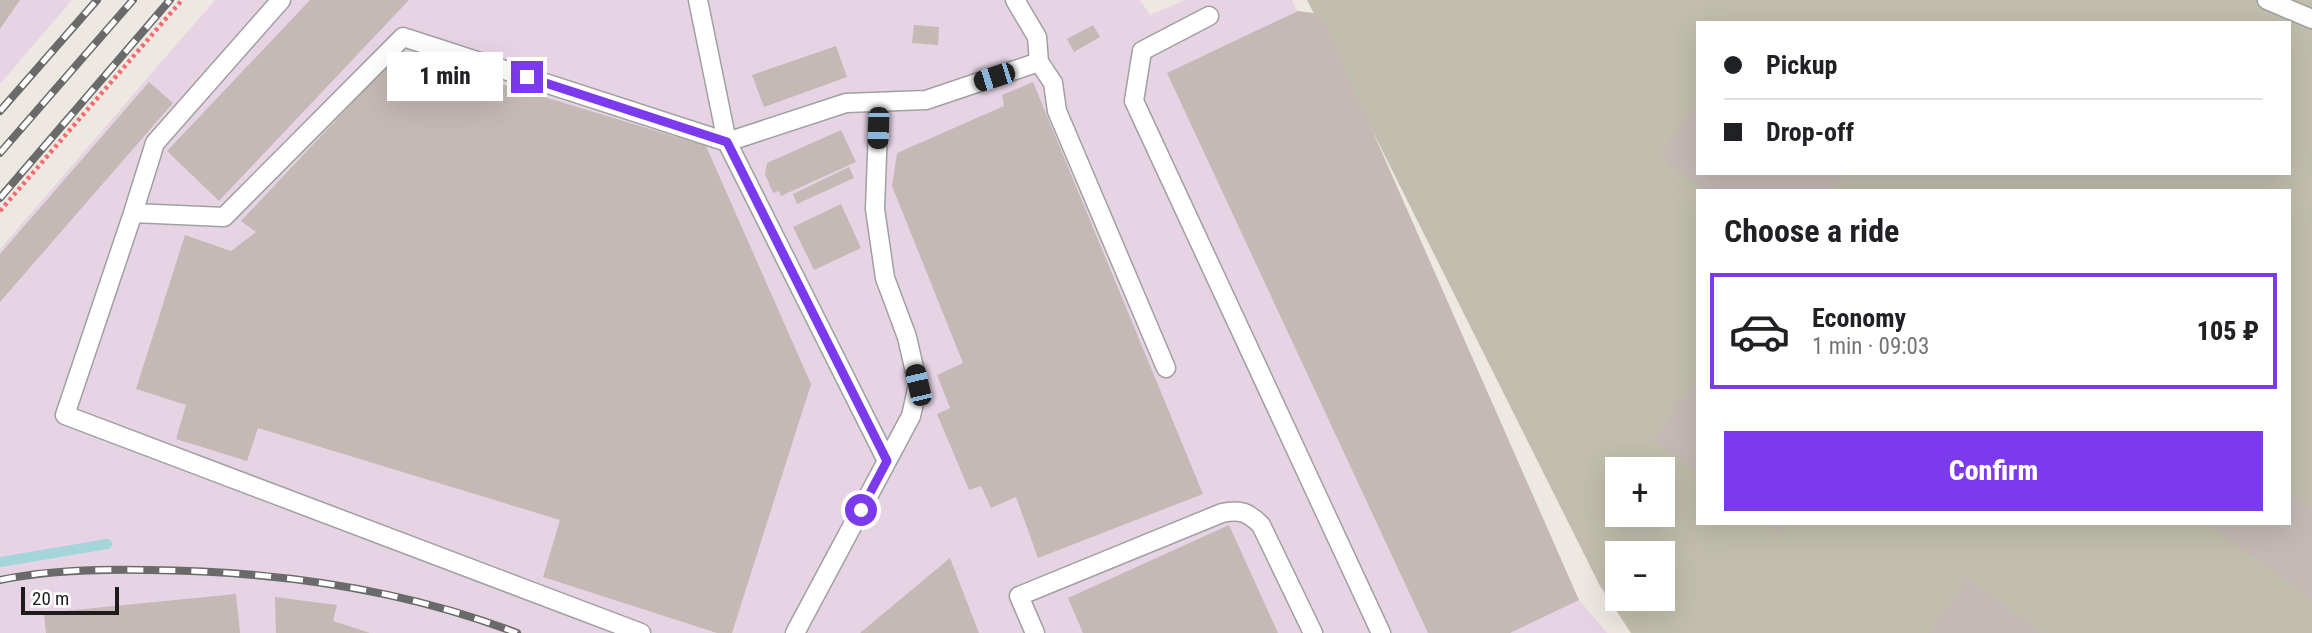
<!DOCTYPE html>
<html lang="en">
<head>
<meta charset="utf-8">
<style>
	:root { --surface:#fff; --page:#f2f2f2; --text:#202124; --muted:#757577; --line:#e0e0e0; --accent:#7c3aed }
	body { margin:0; font-family:"Roboto Condensed",sans-serif; background:var(--page); color:var(--text); height:100vh; display:flex; flex-direction:column; font-size:26px; white-space:nowrap }
	* { box-sizing:border-box; margin:0 }
	p { font-size:23px; color:var(--muted) }
	.icon { flex:none; width:38px; height:38px; fill:none; stroke:currentColor; stroke-width:2; stroke-linecap:round; stroke-linejoin:round }
	.map { position:relative; flex:1; overflow:hidden }
	.drawer { position:absolute; left:1696px; top:189px; width:595px; height:336px; display:flex; flex-direction:column; background:var(--surface); border-radius:0px; box-shadow:0 7px 28px #0002 }
	.drawer>* { flex:none }
	.banner { position:absolute; left:1696px; top:21px; width:595px; height:154px; border-radius:0px; box-shadow:0 7px 28px #0002; display:grid; align-content:center; height:154px; padding:0 28px; background:var(--surface) }
	.tools { position:absolute; left:1605px; top:457px; display:grid; gap:14px }
	.tools a { display:grid; place-items:center; width:70px; height:70px; border-radius:0px; background:var(--surface); box-shadow:0 7px 28px #0002; font-size:35px }
	.scale { position:absolute; left:21px; bottom:18px; width:98px; box-sizing:border-box; padding-left:7px; border:4px solid #1c1c1c; border-top:0; font-size:19px; line-height:24px; white-space:nowrap; color:#1c1c1c; -webkit-text-stroke:5px #fff; paint-order:stroke }
	.end { position:absolute; width:32px; height:32px; margin:-16px; border:9px solid #7c3aed; background:#fff; box-shadow:0 0 0 4px #fff }
	.from { border-radius:50% }
	.bubble { position:absolute; height:49px; border-radius:0px; background:var(--surface); box-shadow:0 7px 28px #0002; font-size:23px; font-weight:800; line-height:49px; text-align:center }
	.car { position:absolute; width:21px; height:42px; margin:-21px -10px; border-radius:9px; box-shadow:0 0 5px 2px #0007; background:linear-gradient(#222 24%,#8ab4d8 0 40%,#222 0 76%,#8ab4d8 0 86%,#222 0) }
	.banner b { display:flex; align-items:center; gap:24px; height:66px; font-size:26px }
	.banner b+b { border-top:2px solid var(--line) }
	.banner i { width:18px; height:18px; background:var(--text) }
	ul { padding:0; list-style:none }
	li { display:flex; align-items:center; gap:21px; height:116px; margin:0 14px 10px; padding:0 14px; border:4px solid var(--line); border-radius:0px }
	li div { flex:1 }
	li b { display:block; font-size:26px }
	li em { font-style:normal; font-weight:800 }
	li.on { border-color:var(--accent) }
	li>.icon { width:63px; height:63px; stroke-width:1.5 }
	h2 { padding:0 28px; font-size:32px; line-height:84px }
	.primary-button { display:flex; gap:14px; margin-top:auto; padding:14px 28px }
	.primary-button a { flex:1; height:80px; border-radius:0px; background:var(--accent); color:#fff; font-size:28px; font-weight:800; line-height:80px; text-align:center }
	.map>svg:first-child { display:block }
</style>
</head>
<body>
<div class="map">
<svg width="2312" height="633" viewBox="0 0 2312 633">
	<rect width="100%" height="100%" fill="#ede8e1"/>
	<!-- industrial -->
	<path fill="#e6d4e5" d="M 0,0 L 72,0 L 0,84 Z
		M 215,0 L 1140,0 L 1150,15 L 1185,0 L 1292,0 L 1579,600 L 1607,633 L 0,633 L 0,249 Z"/>
	<!-- construction -->
	<path fill="#c1bead" fill-rule="evenodd" d="M 1307,0 L 2312,0 L 2312,633 L 1631,633 L 1600,586 ZM 1698,23 L 2289,23 L 2289,173 L 1698,173 ZM 1698,191 L 2289,191 L 2289,523 L 1698,523 ZM 1617,469 L 1662,469 L 1662,514 L 1617,514 ZM 1617,553 L 1662,553 L 1662,598 L 1617,598 Z"/>
	<g fill="none" stroke-linecap="round" stroke-linejoin="round">
		<!-- stream -->
		<path stroke="#a3d5da" stroke-width="10" d="M 0,562 L 107,544"/>
	</g>
	<!-- building -->
	<path fill="#c4b9b5" d="M 0,0 L 20,0 L 0,29 Z
		M 310,0 L 409,0 L 219,201 L 167,151 Z
		M 1298,11 L 1321,14 L 1579,600 L 1510,633 L 1428,633 L 1167,73 Z
		M 914,25 L 939,27 L 938,45 L 912,43 Z
		M 1093,25 L 1100,37 L 1074,52 L 1067,39 Z
		M 836,46 L 847,77 L 764,107 L 752,75 Z
		M 399,53 L 706,146 L 811,384 L 732,633 L 717,633 L 543,577 L 560,520 L 258,428 L 247,461 L 176,439 L 186,405 L 136,389 L 185,235 L 231,251 L 256,232 L 241,221 Z
		M 149,82 L 173,103 L 0,302 L 0,254 Z
		M 1033,82 L 1203,494 L 1038,558 L 1016,497 L 991,508 L 981,486 L 969,490 L 937,414 L 950,408 L 937,375 L 963,363 L 892,186 L 897,153 L 1004,106 L 1002,95 Z
		M 1698,103 L 1698,173 L 1846,173 L 1833,191 L 1706,191 L 1659,156 Z
		M 841,130 L 856,162 L 781,196 L 779,191 L 773,193 L 765,174 L 767,163 Z
		M 849,167 L 854,178 L 797,204 L 793,194 Z
		M 841,204 L 861,248 L 814,270 L 793,227 Z
		M 1698,379 L 1698,473 L 1653,440 Z
		M 2289,492 L 2312,508 L 2312,600 L 2207,523 L 2289,523 Z
		M 1767,523 L 1788,523 L 1780,533 Z
		M 1229,525 L 1278,633 L 1083,633 L 1068,598 Z
		M 950,558 L 979,633 L 860,633 Z
		M 1968,579 L 2041,633 L 1929,633 Z
		M 236,594 L 240,633 L 46,633 L 44,613 Z
		M 275,597 L 337,605 L 333,621 L 370,633 L 276,633 Z"/>
	<g fill="none" stroke-linecap="round" stroke-linejoin="round">
		<!-- service casing -->
		<g stroke="#a0a0a0" stroke-width="21">
			<path id="service" d="M 698,0 L 727,142 L 887,461 L 795,633
				M 2267,0 L 2312,19
				M 1209,16 L 1142,51 L 1134,101 L 1381,633
				M 1039,62 L 1053,83 L 1057,111 L 1166,368
				M 879,102 L 875,209 L 885,278 L 907,337 L 918,385 L 911,416 L 887,461
				M 133,213 L 155,143 L 281,0
				M 641,633 L 65,415 L 133,213 L 224,217 L 403,37 L 727,142 L 846,103 L 926,100 L 1039,62 L 1037,37 L 1015,0
				M 1035,633 L 1019,596 L 1222,513 C 1240,509 1248,512 1261,525 L 1313,633"/>
		</g>
		<!-- path -->
		<path stroke="#f56b6f" stroke-width="4.5" stroke-dasharray="3.5 3.5" stroke-linecap="butt" d="M 0,211 L 182,0"/>
		<!-- service -->
		<use href="#service" stroke="#fff" stroke-width="18"/>
		<!-- rail casing -->
		<g stroke="#6a6a6a" stroke-width="8">
			<path id="rail" d="M 0,111 L 97,0
				M 0,153 L 133,0
				M 0,198 L 170,0
				M 0,580 C 48,570 98,569 148,570 C 273,571 400,588 517,633"/>
		</g>
		<!-- rail -->
		<use href="#rail" stroke="#fff" stroke-width="5" stroke-dasharray="16" stroke-linecap="butt"/>
	</g>
	<g fill="none" stroke-linecap="round" stroke-linejoin="round">
		<!-- route -->
		<path stroke="#7c3aed" stroke-width="9" d="M 527,77 L 727,142 L 887,461 L 861,510"/>
	</g>
</svg>
<div class="tools">
<a>+</a>
<a>−</a>
</div>
<div class="scale">20 m</div>
<i class="end from" style="left:861px;top:510px"></i>
<i class="end" style="left:527px;top:77px"></i>
<div class="bubble" style="left:387px;top:52px;width:116px">1 min</div>
<i class="car" style="left:994px;top:77px;rotate:252deg"></i>
<i class="car" style="left:878px;top:128px;rotate:182deg"></i>
<i class="car" style="left:918px;top:385px;rotate:347deg"></i>
<div class="banner">
<b><i class="from"></i>Pickup</b>
<b><i></i>Drop-off</b>
</div>
<section class="drawer">
<h2>Choose a ride</h2>
<ul>
<li class="on"><svg class="icon" aria-label="car" viewBox="0 0 24 24"><path d="M5 17H2v-5l4-1 3-4h7l3 4 3 1v5h-3M9 17h6M6 11h13"/><circle cx="7" cy="17" r="2"/><circle cx="17" cy="17" r="2"/></svg><div><b>Economy</b><p>1 min · 09:03</p></div><em>105 ₽</em></li>
</ul>
<div class="primary-button"><a>Confirm</a></div>
</section>
</div>
</body>
</html>
